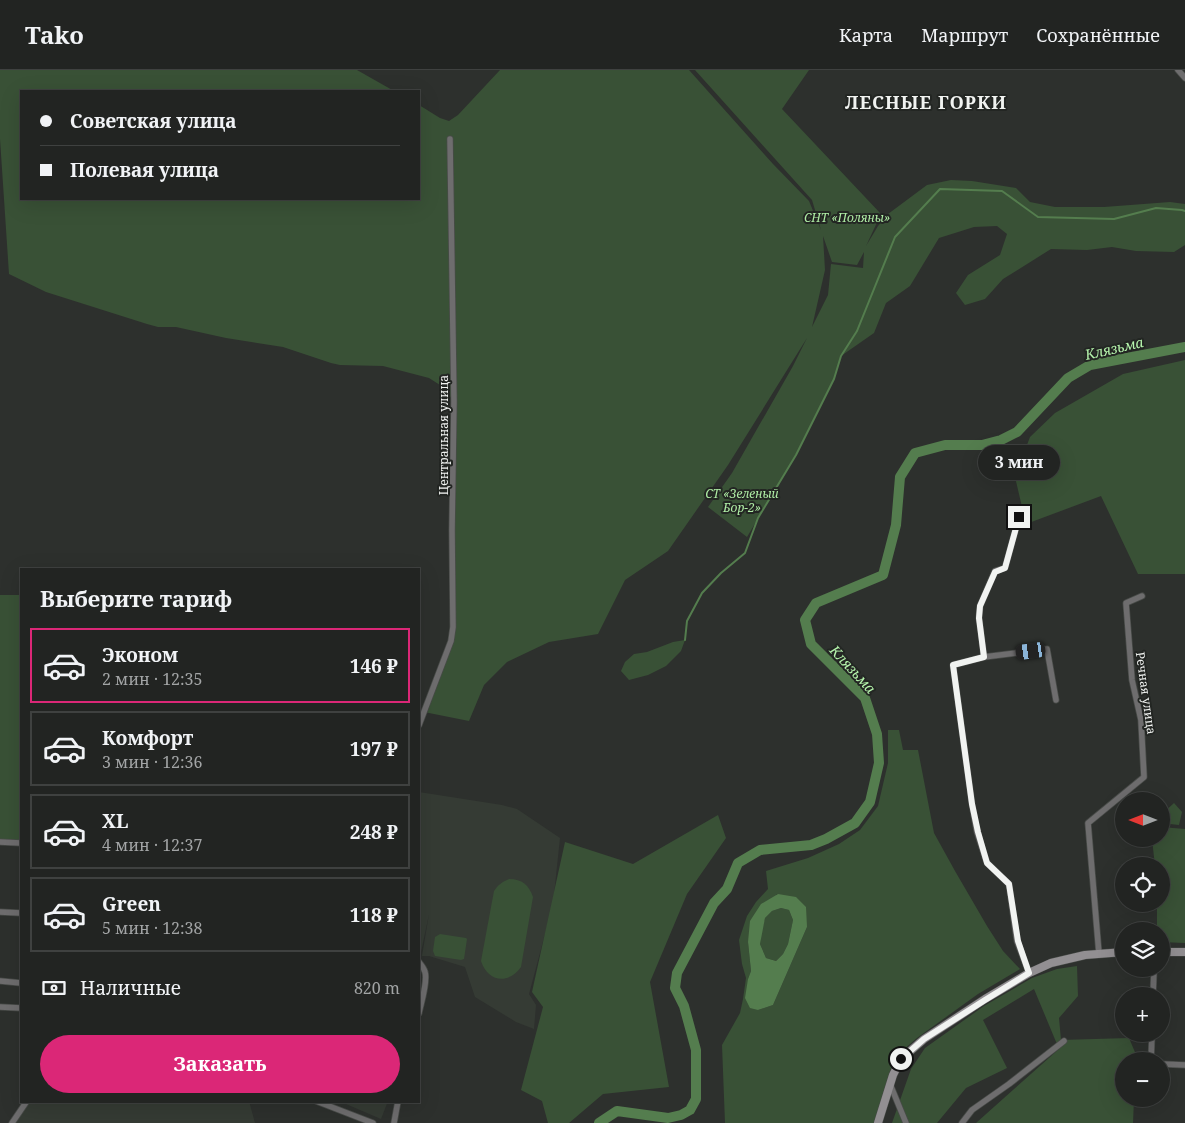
<!DOCTYPE html>
<html lang="ru">
<head>
<meta charset="utf-8">
<style>
	:root { --surface:#222422; --page:#2a2c2a; --text:#f1f3f6; --muted:#a2a4a5; --line:#3f4140; --accent:#db2777 }
	body { margin:0; font-family:"Noto Serif",serif; background:var(--page); color:var(--text); height:100vh; display:flex; flex-direction:column; font-size:19px; white-space:nowrap }
	* { box-sizing:border-box; margin:0 }
	p { font-size:16px; color:var(--muted) }
	.icon { flex:none; width:28px; height:28px; fill:none; stroke:currentColor; stroke-width:2; stroke-linecap:round; stroke-linejoin:round }
	.map { position:relative; flex:1; overflow:hidden }
	.drawer { position:absolute; left:20px; top:498px; width:400px; height:535px; display:flex; flex-direction:column; background:var(--surface); border-radius:0px; box-shadow:0 5px 20px #0002,0 0 0 1px var(--line) }
	.drawer>* { flex:none }
	.guide { position:absolute; left:20px; top:20px; width:400px; height:110px; border-radius:0px; box-shadow:0 5px 20px #0002,0 0 0 1px var(--line); display:grid; align-content:center; height:110px; padding:0 20px; background:var(--surface) }
	.needle { width:32px; rotate:270deg }
	.fabs { position:absolute; left:1115px; top:722px; display:grid; gap:10px }
	.fabs a { display:grid; place-items:center; width:55px; height:55px; border-radius:50%; background:var(--surface); box-shadow:0 5px 20px #0002,0 0 0 1px var(--line); font-size:25px }
	.end { position:absolute; width:22px; height:22px; margin:-11px; border:6px solid #f1f3f1; background:#111; box-shadow:0 0 0 2px #111 }
	.from { border-radius:50% }
	.bubble { position:absolute; height:35px; border-radius:18px; background:var(--surface); box-shadow:0 5px 20px #0002,0 0 0 1px var(--line); font-size:16px; font-weight:700; line-height:35px; text-align:center }
	.car { position:absolute; width:15px; height:30px; margin:-15px -8px; border-radius:6px; box-shadow:0 0 4px 1px #0007; background:linear-gradient(#222 24%,#8ab4d8 0 40%,#222 0 76%,#8ab4d8 0 86%,#222 0) }
	.guide b { display:flex; align-items:center; gap:18px; height:48px; font-size:19px }
	.guide b+b { border-top:1px solid var(--line) }
	.guide i { width:12px; height:12px; background:var(--text) }
	ul { padding:0; list-style:none }
	li { display:flex; align-items:center; gap:15px; height:75px; margin:0 10px 8px; padding:0 10px; border:2px solid var(--line); border-radius:0px }
	li div { flex:1 }
	li b { display:block; font-size:19px }
	li em { font-style:normal; font-weight:700 }
	li.active { border-color:var(--accent) }
	li>.icon { width:45px; height:45px; stroke-width:1.5 }
	h2 { padding:0 20px; font-size:22px; line-height:60px }
	.pay { display:flex; align-items:center; gap:12px; height:55px; padding:0 20px; font-size:19px }
	.pay p { margin-inline-start:auto }
	.button { display:flex; gap:10px; margin-top:auto; padding:10px 20px }
	.button a { flex:1; height:58px; border-radius:30px; background:var(--accent); color:#fff; font-size:20px; font-weight:700; line-height:58px; text-align:center }
	header { display:flex; align-items:center; gap:30px; box-sizing:border-box; height:70px; padding:0 25px; background:var(--surface); border-bottom:1px solid var(--line) }
	header strong { font-size:24px }
	nav { display:flex; gap:28px; margin-inline-start:auto; font-size:18px }
	.map>svg:first-child { display:block }
</style>
</head>
<body>
<header>
<strong>Tako</strong>
<nav><a>Карта</a><a>Маршрут</a><a>Сохранённые</a></nav>
</header>
<div class="map">
<svg width="1185" height="1053" viewBox="0 0 1185 1053">
	<rect width="100%" height="100%" fill="#2d302d"/>
	<!-- built -->
	<path fill="#353b34" d="M 419,722 L 502,735 L 517,739 L 560,768 L 553,834 L 529,924 L 536,935 L 534,959 L 516,952 L 475,927 L 465,897 L 429,886 L 422,886 L 429,844 L 420,887 L 419,886 Z
		M 27,1031 L 154,1031 L 167,1034 L 168,1031 L 249,1031 L 255,1053 L 12,1053 Z
		M 339,1031 L 388,1031 L 381,1049 Z"/>
	<!-- green -->
	<path fill="#395136" fill-rule="evenodd" d="M 0,0 L 357,0 L 394,21 L 21,21 L 21,129 L 419,129 L 419,35 L 440,48 L 449,51 L 458,45 L 500,0 L 689,0 L 773,94 L 809,131 L 821,160 L 812,130 L 695,0 L 809,0 L 782,39 L 881,144 L 866,176 L 878,156 L 888,144 L 927,115 L 951,110 L 972,111 L 1016,118 L 1030,132 L 1055,137 L 1104,137 L 1170,132 L 1185,134 L 1185,175 L 1174,182 L 1136,181 L 1112,177 L 1087,180 L 1051,179 L 1003,209 L 985,229 L 965,235 L 956,223 L 968,205 L 1000,185 L 1007,164 L 997,156 L 974,157 L 939,168 L 910,216 L 886,233 L 874,263 L 841,286 L 834,309 L 796,385 L 747,467 L 708,437 L 732,403 L 793,296 L 807,268 L 728,395 L 668,481 L 625,510 L 598,564 L 549,572 L 507,592 L 484,615 L 469,651 L 424,642 L 451,571 L 454,331 L 440,315 L 429,308 L 383,296 L 340,295 L 331,293 L 283,277 L 226,268 L 176,257 L 158,257 L 147,254 L 46,222 L 9,204 L 0,69 ZM 823,166 L 832,192 L 857,195 L 864,182 L 863,198 L 831,194 L 828,225 L 812,257 L 825,200 Z
		M 1185,290 L 1185,504 L 1138,504 L 1101,426 L 1026,454 L 1015,407 L 1030,367 L 1055,343 L 1123,304 Z
		M 0,525 L 21,525 L 21,773 L 0,771 Z
		M 685,570 L 681,581 L 666,596 L 648,605 L 629,610 L 621,601 L 625,592 L 634,584 L 647,582 L 673,572 Z
		M 888,660 L 899,660 L 903,680 L 918,680 L 934,763 L 955,801 L 987,856 L 1003,881 L 1020,899 L 978,924 L 917,968 L 894,988 L 874,1053 L 725,1053 L 722,975 L 740,943 L 743,929 L 746,908 L 742,894 L 739,870 L 747,846 L 756,832 L 768,819 L 766,801 L 808,788 L 839,774 L 860,760 L 878,736 L 888,693 ZM 777,824 L 807,857 L 773,935 L 758,940 L 748,909 L 751,901 L 748,872 Z
		M 1174,733 L 1182,742 L 1179,755 L 1161,753 L 1161,745 Z
		M 718,745 L 726,768 L 687,824 L 650,912 L 669,1017 L 603,1024 L 569,1053 L 548,1053 L 542,1031 L 521,1020 L 543,937 L 532,922 L 565,772 L 633,794 Z
		M 1161,757 L 1185,759 L 1185,873 L 1161,872 L 1161,861 L 1157,861 L 1157,834 L 1161,834 L 1161,796 L 1155,796 L 1152,769 L 1161,769 Z
		M 509,809 C 522,809 529,815 533,827 L 521,897 C 508,915 488,912 481,891 L 494,821 C 498,815 502,812 509,809 Z
		M 781,838 L 789,840 L 793,850 L 788,874 L 783,884 L 776,891 L 766,888 L 760,874 L 761,862 L 765,848 L 772,841 Z
		M 440,864 L 466,868 L 467,869 L 464,889 L 461,890 L 435,886 L 433,881 L 435,867 Z
		M 1077,896 L 1078,926 L 1059,948 L 1061,970 L 1129,968 L 1137,987 L 1137,991 L 1124,991 L 1124,1029 L 1134,1029 L 1133,1053 L 976,1053 L 1059,979 L 1034,919 L 983,950 L 1007,998 L 966,1018 L 937,1053 L 892,1053 L 911,999 L 925,978 L 984,936 L 1032,908 L 1057,899 Z"/>
	<!-- water -->
	<path fill="#547d4e" fill-rule="evenodd" d="M 778,824 L 796,827 L 806,837 L 807,857 L 773,935 L 758,940 L 750,938 L 745,928 L 748,909 L 751,901 L 748,872 L 750,851 L 761,834 ZM 781,838 L 789,840 L 793,850 L 788,874 L 783,884 L 776,891 L 766,888 L 760,874 L 765,848 L 772,841 Z"/>
	<g fill="none" stroke-linecap="round" stroke-linejoin="round">
		<!-- stream -->
		<path stroke="#547d4e" stroke-width="2" d="M 685,570 L 687,551 L 702,523 L 721,503 L 745,483 L 758,448 L 796,385 L 834,309 L 841,286 L 857,261 L 895,167 L 940,119 L 1002,121 L 1038,147 L 1114,149 L 1156,138 L 1182,140 L 1185,141"/>
		<!-- river -->
		<path stroke="#547d4e" stroke-width="10" d="M 599,1053 L 617,1041 L 668,1048 L 681,1045 L 690,1040 L 696,1029 L 696,980 L 684,936 L 675,918 L 677,903 L 714,833 L 727,819 L 738,793 L 760,780 L 811,775 L 826,769 L 855,753 L 870,732 L 879,693 L 877,664 L 865,628 L 811,574 L 805,550 L 816,533 L 883,505 L 896,455 L 900,407 L 915,383 L 945,375 L 982,375 L 1001,370 L 1017,362 L 1068,308 L 1090,295 L 1185,277"/>
		<!-- street casing -->
		<g stroke="#484b48" stroke-width="7">
			<path id="street" d="M 1178,0 L 1185,8
				M 1019,447 L 1005,498 L 995,501 L 980,536 L 979,548 L 984,587 L 953,595 L 972,734 L 977,762 L 987,793 L 1009,814 L 1017,871 L 1029,903
				M 984,587 L 1047,579 L 1056,630
				M 419,655 L 451,571 L 453,557 L 452,460 L 454,331 L 450,69
				M 0,772 L 21,773
				M 0,842 L 21,843
				M 1099,884 L 1088,753 L 1144,707 L 1141,650 L 1132,610 L 1126,533 L 1142,526
				M 419,892 C 421,895 424,898 425,902 C 428,912 421,933 419,943
				M 0,911 L 21,913
				M 1153,926 L 1154,899
				M 0,937 L 21,938
				M 1151,991 L 1152,964
				M 1161,994 L 1185,995
				M 890,1014 L 906,1053
				M 316,1031 L 373,1053
				M 12,1053 L 27,1031
				M 394,1053 L 398,1031
				M 962,1053 L 972,1040 L 1009,1014 L 1064,971"/>
		</g>
		<!-- secondary casing -->
		<g stroke="#484b48" stroke-width="9">
			<path id="secondary" d="M 1161,882 L 1185,882
				M 878,1053 L 893,1005 L 901,989 L 924,969 L 985,929 L 1029,903 L 1051,893 L 1085,885 L 1124,882"/>
		</g>
		<!-- street -->
		<use href="#street" stroke="#6e6d6e" stroke-width="5.5"/>
		<!-- secondary -->
		<use href="#secondary" stroke="#928f92" stroke-width="8"/>
	</g>
	<g fill="none" stroke-linecap="round" stroke-linejoin="round">
		<!-- route -->
		<path stroke="#f1f3f1" stroke-width="6" d="M 901,989 L 924,969 L 985,930 L 1029,903 L 1018,871 L 1009,814 L 987,793 L 978,762 L 972,734 L 953,595 L 984,587 L 979,548 L 980,536 L 995,502 L 1005,498 L 1019,447"/>
	</g>
	<g text-anchor="middle" dominant-baseline="central" stroke-width="4" stroke-linejoin="round" paint-order="stroke">
		<!-- park labels -->
		<g font-size="12" font-style="italic" fill="#afeda5" stroke="#232623">
			<text x="847" y="147">СНТ «Поляны»</text>
			<text x="742" y="423">СТ «Зеленый<tspan x="742" dy="14">Бор-2»</tspan></text>
		</g>
		<!-- street labels -->
		<g font-size="12" fill="#f1f3f1" stroke="#232623">
			<text transform="translate(443 365) rotate(-90)">Центральная улица</text>
			<text transform="translate(1146 623) rotate(82)">Речная улица</text>
		</g>
		<!-- water labels -->
		<g font-size="14" font-style="italic" fill="#b6f5ad" stroke="#232623">
			<text transform="translate(1114 278) rotate(-13)">Клязьма</text>
			<text transform="translate(853 599) rotate(47)">Клязьма</text>
		</g>
		<!-- district labels -->
		<g font-size="18" font-weight="bold" letter-spacing="1" fill="#f1f3f1" stroke="#232623">
			<text x="926" y="32">ЛЕСНЫЕ ГОРКИ</text>
		</g>
	</g>
</svg>
<div class="fabs">
<a><svg class="needle" viewBox="-14 -14 28 28"><path d="M0-13l5 13h-10z" fill="#e53935"/><path d="M0 13l5-13h-10z" fill="#a2a4a5"/></svg></a>
<a><svg class="icon" aria-label="locate" viewBox="0 0 24 24"><circle cx="12" cy="12" r="6"/><path d="M12 2v4M12 18v4M2 12h4M18 12h4"/></svg></a>
<a><svg class="icon" aria-label="layers" viewBox="0 0 24 24"><path d="M12 4l9 5-9 5-9-5zM3 14l9 5 9-5"/></svg></a>
<a>+</a>
<a>−</a>
</div>
<i class="end from" style="left:901px;top:989px"></i>
<i class="end" style="left:1019px;top:447px"></i>
<div class="bubble" style="left:978px;top:375px;width:82px">3 мин</div>
<i class="car" style="left:1031px;top:581px;rotate:262deg"></i>
<div class="guide">
<b><i class="from"></i>Советская улица</b>
<b><i></i>Полевая улица</b>
</div>
<section class="drawer">
<h2>Выберите тариф</h2>
<ul>
<li class="active"><svg class="icon" aria-label="car" viewBox="0 0 24 24"><path d="M5 17H2v-5l4-1 3-4h7l3 4 3 1v5h-3M9 17h6M6 11h13"/><circle cx="7" cy="17" r="2"/><circle cx="17" cy="17" r="2"/></svg><div><b>Эконом</b><p>2 мин · 12:35</p></div><em>146 ₽</em></li>
<li><svg class="icon" aria-label="car" viewBox="0 0 24 24"><path d="M5 17H2v-5l4-1 3-4h7l3 4 3 1v5h-3M9 17h6M6 11h13"/><circle cx="7" cy="17" r="2"/><circle cx="17" cy="17" r="2"/></svg><div><b>Комфорт</b><p>3 мин · 12:36</p></div><em>197 ₽</em></li>
<li><svg class="icon" aria-label="car" viewBox="0 0 24 24"><path d="M5 17H2v-5l4-1 3-4h7l3 4 3 1v5h-3M9 17h6M6 11h13"/><circle cx="7" cy="17" r="2"/><circle cx="17" cy="17" r="2"/></svg><div><b>XL</b><p>4 мин · 12:37</p></div><em>248 ₽</em></li>
<li><svg class="icon" aria-label="car" viewBox="0 0 24 24"><path d="M5 17H2v-5l4-1 3-4h7l3 4 3 1v5h-3M9 17h6M6 11h13"/><circle cx="7" cy="17" r="2"/><circle cx="17" cy="17" r="2"/></svg><div><b>Green</b><p>5 мин · 12:38</p></div><em>118 ₽</em></li>
</ul>
<div class="pay"><svg class="icon" aria-label="cash" viewBox="0 0 24 24"><path d="M3 7h18v10H3z"/><circle cx="12" cy="12" r="2"/></svg>Наличные<p>820 m</p></div>
<div class="button"><a>Заказать</a></div>
</section>
</div>
</body>
</html>
